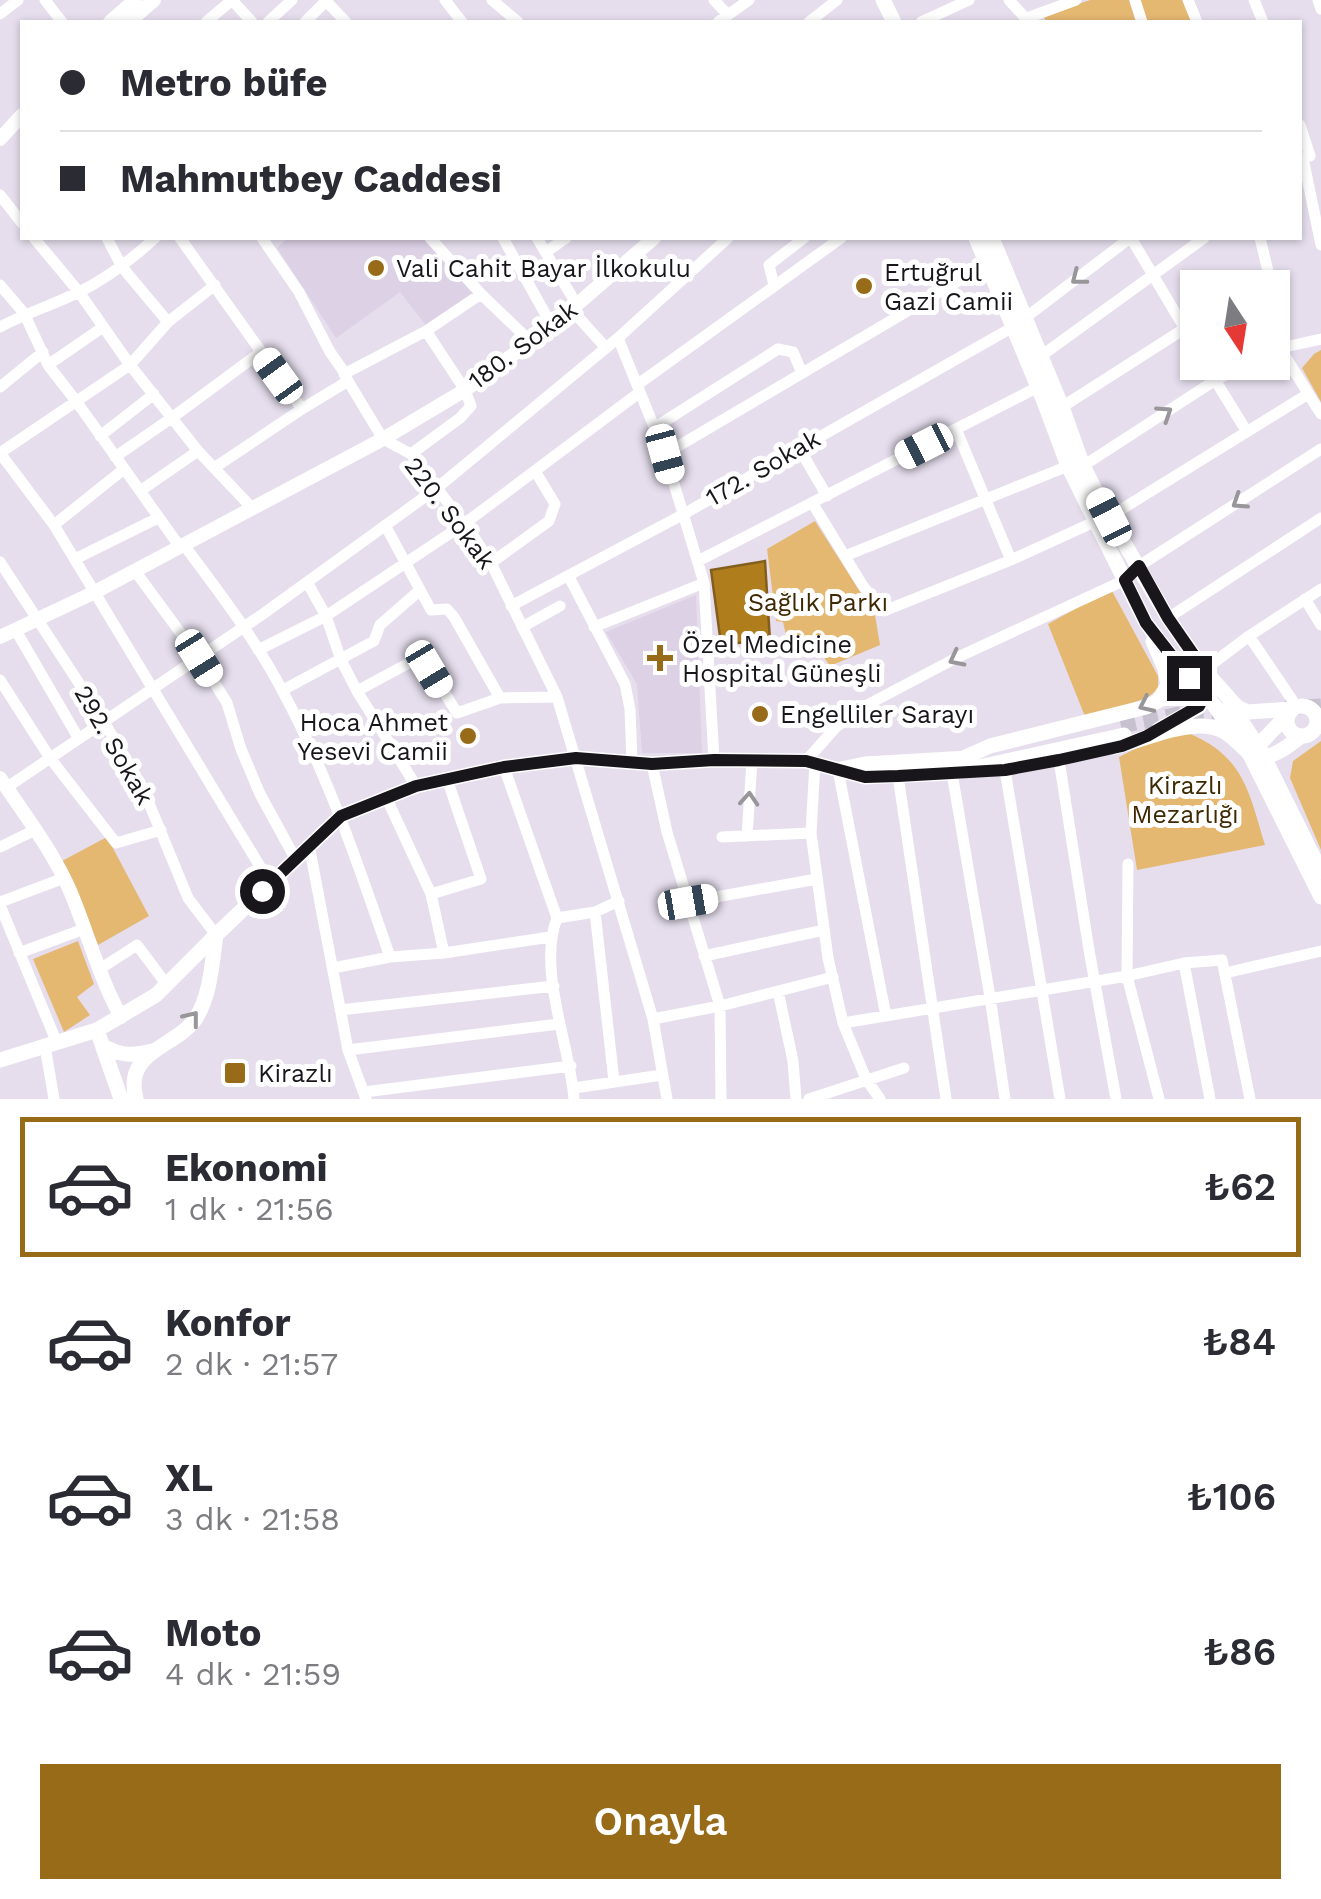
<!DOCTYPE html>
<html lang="tr">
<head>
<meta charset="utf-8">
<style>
	:root { --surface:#fff; --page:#f2f2f3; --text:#2b2b33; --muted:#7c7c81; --line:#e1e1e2; --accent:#976b18 }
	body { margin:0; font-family:"Work Sans",sans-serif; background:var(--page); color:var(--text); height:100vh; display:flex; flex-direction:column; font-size:38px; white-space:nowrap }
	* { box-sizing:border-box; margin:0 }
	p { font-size:32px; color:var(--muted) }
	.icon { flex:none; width:55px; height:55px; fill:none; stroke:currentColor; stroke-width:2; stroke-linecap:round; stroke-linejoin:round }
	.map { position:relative; height:1099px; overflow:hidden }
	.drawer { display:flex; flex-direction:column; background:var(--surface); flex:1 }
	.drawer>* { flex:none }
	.top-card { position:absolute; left:20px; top:20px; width:1282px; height:220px; border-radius:0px; box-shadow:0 2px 8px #0004; display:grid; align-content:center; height:220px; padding:0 40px; background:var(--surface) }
	.needle { width:65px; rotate:168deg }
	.fabs { position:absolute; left:1180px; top:270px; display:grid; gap:20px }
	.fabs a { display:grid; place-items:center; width:110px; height:110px; border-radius:0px; background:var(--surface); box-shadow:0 2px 8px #0004; font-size:50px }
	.end { position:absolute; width:45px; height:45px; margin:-22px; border:12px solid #19161b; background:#fff; box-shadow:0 0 0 5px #fff }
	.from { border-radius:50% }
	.car { position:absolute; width:30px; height:60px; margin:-30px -15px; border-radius:12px; box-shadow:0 0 8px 2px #0007; background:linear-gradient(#fff 24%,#345 0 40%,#fff 0 76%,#345 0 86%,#fff 0) }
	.top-card b { display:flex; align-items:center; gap:35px; height:95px; font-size:38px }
	.top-card b+b { border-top:2px solid var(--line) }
	.top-card i { width:25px; height:25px; background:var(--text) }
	ul { padding:18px 0 0; list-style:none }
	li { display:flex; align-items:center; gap:30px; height:140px; margin:0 20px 15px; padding:0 20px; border:5px solid transparent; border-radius:0px }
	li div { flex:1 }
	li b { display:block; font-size:38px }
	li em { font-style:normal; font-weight:600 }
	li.current { border-color:var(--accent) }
	li>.icon { width:90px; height:90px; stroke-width:1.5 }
	.action { display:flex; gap:20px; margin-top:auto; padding:20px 40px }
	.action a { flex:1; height:115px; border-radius:0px; background:var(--accent); color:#fff; font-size:40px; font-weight:600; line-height:115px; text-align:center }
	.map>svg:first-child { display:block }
</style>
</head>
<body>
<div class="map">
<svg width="1321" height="1099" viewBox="0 0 1321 1099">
	<rect width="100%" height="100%" fill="#e6deed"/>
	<!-- built -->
	<path fill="#dcd1e5" d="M 288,238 L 435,238 L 480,288 L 428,328 L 400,292 L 336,338 L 277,248 Z
		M 696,595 L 702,753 L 642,753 L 637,684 L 606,632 Z"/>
	<!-- green -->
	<path fill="#e5b872" d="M 1090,0 L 1129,0 L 1136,22 L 1047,22 L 1043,16 Z
		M 1138,0 L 1185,0 L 1193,22 L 1146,22 Z
		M 1321,350 L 1321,402 L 1302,368 L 1314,354 Z
		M 815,521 L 875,615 L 880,645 L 830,666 L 816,646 L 789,648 L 783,622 L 776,621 L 767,549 Z
		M 1111,589 L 1158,676 L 1158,689 L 1147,698 L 1086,719 L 1048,624 Z
		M 1188,733 C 1244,756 1249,792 1265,845 L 1137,870 L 1119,757 L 1151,741 Z
		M 1321,741 L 1321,850 L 1290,778 L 1293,761 Z
		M 107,837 L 149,916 L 98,945 L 62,861 Z
		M 78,941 L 94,984 L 77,997 L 90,1015 L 64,1032 L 33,959 Z"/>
	<!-- water -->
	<path fill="#b07d1d" stroke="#835e1c" stroke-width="2.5" d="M 765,561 L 770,641 L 721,644 L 711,570 Z"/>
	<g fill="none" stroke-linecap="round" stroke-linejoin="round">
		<!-- secondary-tunnel -->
		<path stroke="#c7c0ce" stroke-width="15" stroke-dasharray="15 8" stroke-linecap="butt" d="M 1285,708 L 1321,706
			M 1121,726 L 1189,712 L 1227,711"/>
		<!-- minor -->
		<path stroke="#fff" stroke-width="11" d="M 45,0 L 62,22
			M 232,0 L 252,22
			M 325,0 L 346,22
			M 445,0 L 462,22
			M 492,0 L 518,22
			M 714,0 L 728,15
			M 1009,0 L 1029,22
			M 1135,0 L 1142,22
			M 1188,0 L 1197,22
			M 1254,0 L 1263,22
			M 1318,0 L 1321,9
			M 0,14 L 18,0
			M 1027,18 L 1076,0
			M 206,22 L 232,0
			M 268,22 L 292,0
			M 305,22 L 326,1
			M 718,22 L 749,0
			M 809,22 L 837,0
			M 921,22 L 969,0
			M 1300,125 L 1310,156
			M 1303,158 L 1321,245
			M 0,195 L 22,223
			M 34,238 L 79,292 L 130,365 L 198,451 L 252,508
			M 107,238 L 122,267 L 168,322
			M 180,238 L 302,409
			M 262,238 L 299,292 L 330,352 L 342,369 L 348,381 L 383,439 L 411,454 L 474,537 L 491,563 L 557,697 L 653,1019 L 667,1099
			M 430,238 L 481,294 L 531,342
			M 503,238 L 552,326
			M 537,238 L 577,305
			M 1131,238 L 1198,351
			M 1260,238 L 1272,288
			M 546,252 L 566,238
			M 0,285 L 24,313 L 48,365 L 76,401 L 180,547
			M 774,285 L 769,265 L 804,238
			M 1249,288 L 1271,283
			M 1272,291 L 1280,348 L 1321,414
			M 571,309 L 606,348
			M 1025,318 L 1130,238
			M 0,327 C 26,313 53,305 79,292 C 108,278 132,259 155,238
			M 618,338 L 665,454 L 704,583 L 714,760
			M 1272,351 L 1280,348 L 1321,339
			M 1041,356 L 1204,238
			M 1204,362 L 1247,432
			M 48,365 L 103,327
			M 344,374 L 426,331 L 481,294
			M 637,385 L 841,238
			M 0,387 L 43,352
			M 1062,407 L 1198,320
			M 654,428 L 778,349 L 793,352 L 802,373
			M 956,429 L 1011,560
			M 100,436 L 154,394
			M 799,448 L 827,496
			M 0,453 L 130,365 L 168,322 L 215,285
			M 0,453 L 54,525
			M 411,454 L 460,418 L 471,406 L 465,390 L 426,331
			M 665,454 L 987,264
			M 115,457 L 173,417 L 261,352
			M 1083,466 L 1214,381 L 1250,362
			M 214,468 L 302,409 L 348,381
			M 124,469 L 54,525 L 270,883
			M 140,491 L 198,451
			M 813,504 L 863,586 L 884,611 L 1011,560 L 1094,522
			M 1109,517 L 1308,394
			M 385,525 L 431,610 L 447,609 L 454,617 L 500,698
			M 184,545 C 219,592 256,640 283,692 C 329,777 359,867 390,957
			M 845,556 L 1068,466
			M 75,559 L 158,518
			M 698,561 L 1038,387
			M 0,562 L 103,720 L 144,791 L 188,898 L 216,935
			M 491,563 L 549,521 L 555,504 L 535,471
			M 135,571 L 199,658 L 227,703 L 241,749 L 260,794 L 295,858
			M 569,577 L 625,684 L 630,709 L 632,762
			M 307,582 L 326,616 L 341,660 L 357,691 L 416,786
			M 1305,599 L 1321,625
			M 511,606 L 682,515 L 1013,327
			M 1168,618 L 1321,518
			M 522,627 L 560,606
			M 594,627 L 704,583
			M 15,629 L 79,739
			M 1249,636 L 1297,707
			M 258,650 L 326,616 L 464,524 L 640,392
			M 1204,670 L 1249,636 L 1321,589
			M 0,680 L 50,758 L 116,843 L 161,830
			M 283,690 L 374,641 L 380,625 L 420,590
			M 357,691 L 422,656 L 457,713 L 500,698 L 557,697
			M 1059,760 L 1089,950 L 1116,1099
			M 806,761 L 836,727 L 867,705 L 956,658 L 1125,580 L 1139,566 L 1321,449
			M 815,762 L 811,833 L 828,958 L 843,1023 L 866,1079 L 880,1099
			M 652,764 L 667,832 L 720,1006 L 721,1099
			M 504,767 L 557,918 C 537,970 570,1045 574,1099
			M 838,770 L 886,1016
			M 1005,770 L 1060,1099
			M 952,773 L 990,997 L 1005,1099
			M 898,776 L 946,1099
			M 6,788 L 263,614 L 437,488 L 618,338 L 728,238
			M 386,797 L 431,894 L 444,953
			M 747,836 L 752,761
			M 722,837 L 811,833
			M 309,845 L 348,1050 L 366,1099
			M 0,847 L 35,830
			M 1128,864 L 1127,976 L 1159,1099
			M 431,894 L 481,879 L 447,779
			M 0,902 L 64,878
			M 688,902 L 817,879
			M 0,905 L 57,1043
			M 595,912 L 614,1081
			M 557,918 L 595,912 L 619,901
			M 19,953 L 84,929
			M 704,956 L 824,930
			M 1184,963 L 1210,1099
			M 333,968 L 390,957 L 444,953 L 550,937
			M 100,969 L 137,945 L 167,985
			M 1225,973 L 1321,951
			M 778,991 L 793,1061 L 796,1099
			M 340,1010 L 554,986
			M 653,1019 L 720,1006 L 833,977
			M 843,1023 L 1127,976 L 1184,963 L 1222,960 L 1250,1099
			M 45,1046 L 54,1099
			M 348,1050 L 559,1024
			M 574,1088 L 662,1075
			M 364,1092 L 571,1066
			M 809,1099 L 904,1068"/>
		<!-- tertiary -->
		<path stroke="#fff" stroke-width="14" d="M 110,22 L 135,0
			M 129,22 L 154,0
			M 0,139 L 22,115
			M 0,637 L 93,593 L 383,439 L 465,390 L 552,326 L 654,238
			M 0,778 C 25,815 53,851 71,893 C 88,934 99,977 121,1017"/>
		<!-- secondary -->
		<path stroke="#fff" stroke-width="15" d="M 883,0 L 894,22
			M 976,238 L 1043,399 L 1068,466 L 1146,623 L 1189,679 L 1214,705 L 1250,755 L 1321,897
			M 992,238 L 1062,407 L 1083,466 L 1109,517 L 1168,618 L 1204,670 L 1237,707 L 1248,712 L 1292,709
			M 1230,704 L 1261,751 L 1321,872
			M1287 721a15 15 0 1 1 30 0a15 15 0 1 1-30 0Z
			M 1159,729 L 1199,707 L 1208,688
			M 1115,747 C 1143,740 1170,727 1199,726 C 1251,724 1238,789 1301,736
			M 1254,750 L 1289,713
			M 961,759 L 990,746 L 1146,707 L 1158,701 L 1168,685 L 1165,669 L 1153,641
			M 841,769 L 865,764 L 968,758
			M 97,1030 L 121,1099
			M 103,1046 C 121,1056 133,1056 152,1051
			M 0,1060 L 97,1030 L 156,995 L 216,935 L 341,816 L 416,786 L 504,767 L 576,758 L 652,764 L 714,760 L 806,761 L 865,777 L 952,773 L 1124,735
			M 136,1099 C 123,1050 176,1048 196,1018 C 211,994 212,961 216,935"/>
	</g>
	<!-- one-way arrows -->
	<defs><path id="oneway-chevron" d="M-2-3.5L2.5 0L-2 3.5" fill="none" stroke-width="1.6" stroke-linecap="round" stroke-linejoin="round" transform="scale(2.5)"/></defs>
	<g stroke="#989698">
		<use href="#oneway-chevron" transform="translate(1078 278) rotate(142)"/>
		<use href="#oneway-chevron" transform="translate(1165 413) rotate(-33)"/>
		<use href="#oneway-chevron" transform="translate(1239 502) rotate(147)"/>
		<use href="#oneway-chevron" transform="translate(956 659) rotate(153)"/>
		<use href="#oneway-chevron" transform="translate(1146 705) rotate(155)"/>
		<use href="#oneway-chevron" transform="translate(749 799) rotate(-86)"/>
		<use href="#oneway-chevron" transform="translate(192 1018) rotate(-52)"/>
	</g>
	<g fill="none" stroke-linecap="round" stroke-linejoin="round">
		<!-- route -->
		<path stroke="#19161b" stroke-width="12" d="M 262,891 L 341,816 L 416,786 L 504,767 L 576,758 L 652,764 L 714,760 L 806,761 L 865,777 L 898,776 L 1005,770 L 1059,760 L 1122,746 L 1147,736 L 1199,706 L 1208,688 L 1204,670 L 1168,618 L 1139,566 L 1125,580 L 1146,623 L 1189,678"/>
	</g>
	<!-- markers -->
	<g fill="#976b18" stroke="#fff" stroke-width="4">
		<circle cx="376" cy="268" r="10"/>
		<circle cx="864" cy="286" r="10"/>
		<path d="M655 643h10v10h10v10h-10v10h-10v-10h-10v-10h10z"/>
		<circle cx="760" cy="714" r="10"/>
		<circle cx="468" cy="736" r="10"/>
		<rect x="223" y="1061" width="24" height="24" rx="5"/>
	</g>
	<g text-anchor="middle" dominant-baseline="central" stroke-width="10" stroke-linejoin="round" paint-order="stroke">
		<!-- poi labels -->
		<g font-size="25" fill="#19161b" stroke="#fff" text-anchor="start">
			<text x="396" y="268">Vali Cahit Bayar İlkokulu</text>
			<text x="884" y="272">Ertuğrul<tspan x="884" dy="29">Gazi Camii</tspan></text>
			<text x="682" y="644">Özel Medicine<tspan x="682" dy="29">Hospital Güneşli</tspan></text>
			<text x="780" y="714">Engelliler Sarayı</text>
			<text x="448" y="722" text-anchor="end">Hoca Ahmet<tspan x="448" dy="29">Yesevi Camii</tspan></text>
			<text x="258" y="1073">Kirazlı</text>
		</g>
		<!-- street labels -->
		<g font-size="25" fill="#19161b" stroke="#fff">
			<text transform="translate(523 345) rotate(-37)">180. Sokak</text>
			<text transform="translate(763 468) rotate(-30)">172. Sokak</text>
			<text transform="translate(450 513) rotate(53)">220. Sokak</text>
			<text transform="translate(114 745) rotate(60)">292. Sokak</text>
		</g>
		<!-- park labels -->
		<g font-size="25" fill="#3e2902" stroke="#fff">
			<text x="818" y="602">Sağlık Parkı</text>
			<text x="1185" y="785">Kirazlı<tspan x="1185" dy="29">Mezarlığı</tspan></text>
		</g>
	</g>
</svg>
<div class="fabs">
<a><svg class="needle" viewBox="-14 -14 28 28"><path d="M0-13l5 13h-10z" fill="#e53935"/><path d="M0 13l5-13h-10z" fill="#7c7c81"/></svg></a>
</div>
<i class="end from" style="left:262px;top:891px"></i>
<i class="end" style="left:1189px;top:678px"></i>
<i class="car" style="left:278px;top:376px;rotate:324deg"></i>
<i class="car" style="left:924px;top:446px;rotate:243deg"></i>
<i class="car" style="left:665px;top:454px;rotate:165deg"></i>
<i class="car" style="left:1109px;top:517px;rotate:333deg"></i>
<i class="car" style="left:199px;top:658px;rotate:148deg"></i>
<i class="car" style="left:429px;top:669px;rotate:149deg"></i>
<i class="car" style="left:688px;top:902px;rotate:80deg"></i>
<div class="top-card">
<b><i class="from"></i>Metro büfe</b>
<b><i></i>Mahmutbey Caddesi</b>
</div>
</div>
<section class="drawer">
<ul>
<li class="current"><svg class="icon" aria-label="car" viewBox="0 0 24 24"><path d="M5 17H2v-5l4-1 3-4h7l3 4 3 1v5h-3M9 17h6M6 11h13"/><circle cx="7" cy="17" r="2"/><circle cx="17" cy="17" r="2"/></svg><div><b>Ekonomi</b><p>1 dk · 21:56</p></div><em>₺62</em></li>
<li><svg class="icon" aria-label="car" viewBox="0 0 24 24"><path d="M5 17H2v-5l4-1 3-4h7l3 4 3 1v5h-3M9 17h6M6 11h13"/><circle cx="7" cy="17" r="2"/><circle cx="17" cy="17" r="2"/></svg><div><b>Konfor</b><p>2 dk · 21:57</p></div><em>₺84</em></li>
<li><svg class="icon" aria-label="car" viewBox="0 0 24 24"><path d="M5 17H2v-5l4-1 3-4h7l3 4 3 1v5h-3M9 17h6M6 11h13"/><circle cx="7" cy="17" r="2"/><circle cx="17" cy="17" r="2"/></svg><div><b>XL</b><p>3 dk · 21:58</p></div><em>₺106</em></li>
<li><svg class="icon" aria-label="car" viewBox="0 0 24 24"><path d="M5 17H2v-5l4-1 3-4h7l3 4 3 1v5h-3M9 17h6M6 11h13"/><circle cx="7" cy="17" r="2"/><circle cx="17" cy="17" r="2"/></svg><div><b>Moto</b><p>4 dk · 21:59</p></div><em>₺86</em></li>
</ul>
<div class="action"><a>Onayla</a></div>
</section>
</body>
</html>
